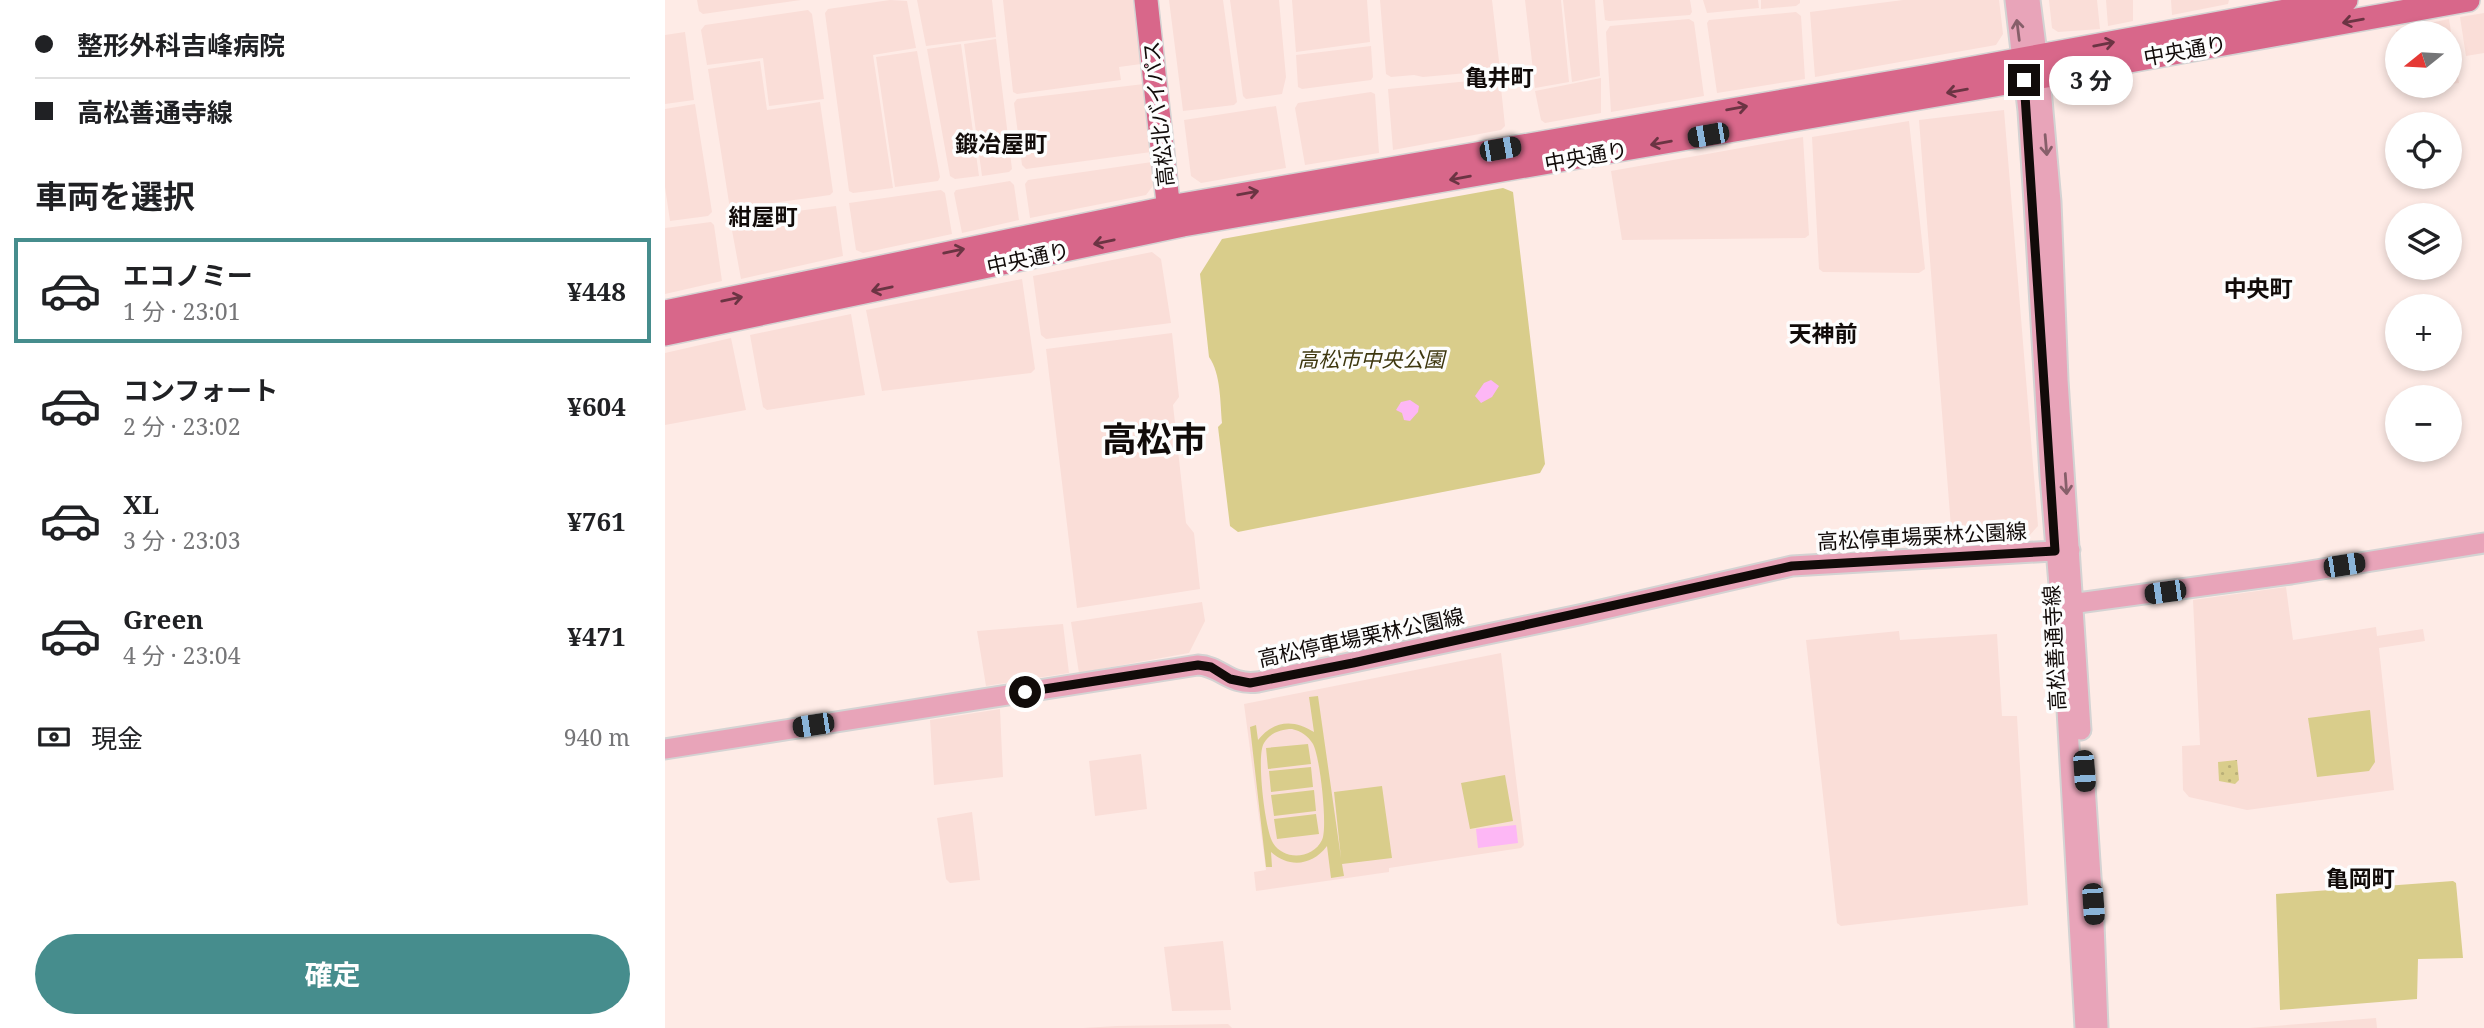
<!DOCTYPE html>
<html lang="ja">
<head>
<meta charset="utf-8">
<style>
	:root { --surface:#fff; --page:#f6f6f6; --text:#202124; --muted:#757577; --line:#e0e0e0; --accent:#468d8d }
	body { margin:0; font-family:"Noto Serif","Noto Sans JP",serif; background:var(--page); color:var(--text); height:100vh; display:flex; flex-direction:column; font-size:26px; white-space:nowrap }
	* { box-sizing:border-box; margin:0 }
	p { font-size:23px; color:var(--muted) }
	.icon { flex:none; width:38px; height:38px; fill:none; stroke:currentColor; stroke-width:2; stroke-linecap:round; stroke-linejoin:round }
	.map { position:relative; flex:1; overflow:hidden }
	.details { display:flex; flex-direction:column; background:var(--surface); width:665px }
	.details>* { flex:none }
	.hud { display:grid; align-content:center; height:154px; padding:0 35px; background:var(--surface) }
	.needle { width:46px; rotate:252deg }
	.controls { position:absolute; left:1720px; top:21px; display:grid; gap:14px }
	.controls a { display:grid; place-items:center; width:77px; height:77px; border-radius:50%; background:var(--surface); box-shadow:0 4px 10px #0003; font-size:35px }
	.end { position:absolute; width:32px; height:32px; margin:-16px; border:9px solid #110b09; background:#fff; box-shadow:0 0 0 4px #fff }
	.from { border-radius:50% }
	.bubble { position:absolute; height:49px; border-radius:24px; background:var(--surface); box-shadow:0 4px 10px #0003; font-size:23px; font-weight:700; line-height:49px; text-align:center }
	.car { position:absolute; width:21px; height:42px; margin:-21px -10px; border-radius:9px; box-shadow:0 0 5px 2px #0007; background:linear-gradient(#222 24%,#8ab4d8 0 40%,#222 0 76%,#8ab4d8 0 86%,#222 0) }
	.hud b { display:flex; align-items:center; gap:24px; height:66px; font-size:26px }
	.hud b+b { border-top:2px solid var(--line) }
	.hud i { width:18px; height:18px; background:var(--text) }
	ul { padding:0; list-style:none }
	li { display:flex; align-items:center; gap:21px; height:105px; margin:0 14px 10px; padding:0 21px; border:4px solid transparent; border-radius:0px }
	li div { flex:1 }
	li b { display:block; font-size:26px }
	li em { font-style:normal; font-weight:700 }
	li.on { border-color:var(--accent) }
	li>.icon { width:63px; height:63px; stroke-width:1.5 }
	h2 { padding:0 35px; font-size:32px; line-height:84px }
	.pay { display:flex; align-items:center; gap:18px; height:77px; padding:0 35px; font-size:26px }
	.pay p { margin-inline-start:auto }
	.primary-button { display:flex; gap:14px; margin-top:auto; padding:14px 35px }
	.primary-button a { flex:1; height:80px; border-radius:42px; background:var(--accent); color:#fff; font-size:28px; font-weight:700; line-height:80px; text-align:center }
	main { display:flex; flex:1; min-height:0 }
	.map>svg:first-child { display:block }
</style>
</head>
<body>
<main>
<section class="details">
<div class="hud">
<b><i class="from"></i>整形外科吉峰病院</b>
<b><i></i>高松善通寺線</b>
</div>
<h2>車両を選択</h2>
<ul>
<li class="on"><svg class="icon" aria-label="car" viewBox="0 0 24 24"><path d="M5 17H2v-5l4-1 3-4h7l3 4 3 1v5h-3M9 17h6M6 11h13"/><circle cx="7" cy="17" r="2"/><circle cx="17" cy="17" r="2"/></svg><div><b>エコノミー</b><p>1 分 · 23:01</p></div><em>¥448</em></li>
<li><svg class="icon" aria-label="car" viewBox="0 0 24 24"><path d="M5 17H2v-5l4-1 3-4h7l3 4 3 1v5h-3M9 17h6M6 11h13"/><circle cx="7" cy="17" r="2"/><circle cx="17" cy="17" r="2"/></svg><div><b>コンフォート</b><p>2 分 · 23:02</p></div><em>¥604</em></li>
<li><svg class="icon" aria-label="car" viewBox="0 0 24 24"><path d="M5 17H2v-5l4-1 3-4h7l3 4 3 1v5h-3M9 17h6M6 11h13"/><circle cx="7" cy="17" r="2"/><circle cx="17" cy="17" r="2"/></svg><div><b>XL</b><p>3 分 · 23:03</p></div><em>¥761</em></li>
<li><svg class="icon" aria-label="car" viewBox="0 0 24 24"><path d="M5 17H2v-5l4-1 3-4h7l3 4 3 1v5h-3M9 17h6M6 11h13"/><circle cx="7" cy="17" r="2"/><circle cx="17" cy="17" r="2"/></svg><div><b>Green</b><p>4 分 · 23:04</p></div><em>¥471</em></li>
</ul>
<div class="pay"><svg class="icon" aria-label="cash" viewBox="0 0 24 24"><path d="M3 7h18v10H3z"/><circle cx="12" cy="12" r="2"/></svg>現金<p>940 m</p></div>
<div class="primary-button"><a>確定</a></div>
</section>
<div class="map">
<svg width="1819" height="1028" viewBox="0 0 1819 1028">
	<defs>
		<pattern id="grass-dots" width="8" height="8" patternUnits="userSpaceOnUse" patternTransform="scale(1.75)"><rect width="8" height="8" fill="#d9cd8b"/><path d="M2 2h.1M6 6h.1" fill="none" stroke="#b9af77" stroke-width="1.8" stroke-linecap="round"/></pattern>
	</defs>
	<rect width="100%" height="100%" fill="#feebe6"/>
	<!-- built -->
	<path fill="#faded8" d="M 32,0 L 136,0 L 38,14 L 34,11 Z
		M 225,0 L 242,1 L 251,48 L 208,55 L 228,188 L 188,193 L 184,191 L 160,13 L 163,9 Z
		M 252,0 L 327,0 L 331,37 L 261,46 Z
		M 338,0 L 468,0 L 476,64 L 454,67 L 456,80 L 352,94 L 348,92 Z
		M 504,0 L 558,0 L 572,102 L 569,105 L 518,111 Z
		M 565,0 L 614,0 L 621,77 L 617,94 L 581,99 L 578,96 Z
		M 627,0 L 702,0 L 705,42 L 631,52 Z
		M 715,0 L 827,0 L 835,70 L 758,77 L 749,75 L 726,77 L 721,74 Z
		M 860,0 L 896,0 L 904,82 L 870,88 Z
		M 898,0 L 930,0 L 935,76 L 907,82 Z
		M 938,0 L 1025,0 L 1027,12 L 1025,15 L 944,21 L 940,20 Z
		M 1038,0 L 1093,0 L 1094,8 L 1042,13 Z
		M 1096,0 L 1135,0 L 1135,3 L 1131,6 L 1096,9 Z
		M 1238,0 L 1334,0 L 1338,34 L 1331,45 L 1150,77 L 1145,12 Z
		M 1384,0 L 1432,0 L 1435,29 L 1393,32 L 1387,28 Z
		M 1441,0 L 1468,0 L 1468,21 L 1443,26 Z
		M 1506,0 L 1564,0 L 1563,4 L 1507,15 Z
		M 143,10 L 147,14 L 159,99 L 104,106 L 98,58 L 42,65 L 36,30 L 40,25 Z
		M 1131,12 L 1136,16 L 1140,79 L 1052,93 L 1042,23 L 1044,20 Z
		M 1819,13 L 1819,53 L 1801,56 L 1795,17 Z
		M 1024,19 L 1029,22 L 1039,96 L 946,112 L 941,32 L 945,26 Z
		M 1784,19 L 1794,83 L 1785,84 L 1785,33 L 1732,33 L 1732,39 L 1731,30 Z
		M 20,32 L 29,100 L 0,104 L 0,35 Z
		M 331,39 L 347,169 L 344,172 L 317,176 L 299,44 Z
		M 296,44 L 314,176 L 290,179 L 285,176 L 262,49 Z
		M 706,46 L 708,77 L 706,80 L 637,89 L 633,87 L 631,55 Z
		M 252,51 L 275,177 L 273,181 L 230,187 L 211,57 Z
		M 95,61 L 102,110 L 155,102 L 168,192 L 165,195 L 65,209 L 43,69 Z
		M 835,78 L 840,126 L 836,130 L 728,150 L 723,89 Z
		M 936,78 L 936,113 L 880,123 L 876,120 L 870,91 Z
		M 479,84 L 486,152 L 361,169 L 357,165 L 349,103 L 352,99 Z
		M 706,92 L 710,94 L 714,153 L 640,165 L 630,108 L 633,103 Z
		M 30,104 L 47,212 L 43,216 L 5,221 L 0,187 L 0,109 Z
		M 611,106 L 621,168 L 536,183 L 526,176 L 519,120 Z
		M 1339,110 L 1373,526 L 1363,537 L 1287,540 L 1254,120 Z
		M 1244,121 L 1260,269 L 1254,273 L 1158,272 L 1154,269 L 1147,137 Z
		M 1138,137 L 1144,235 L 1140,238 L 957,240 L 946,171 Z
		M 487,162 L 490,183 L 481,195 L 365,218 L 360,184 L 363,180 Z
		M 345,181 L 349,185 L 354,220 L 297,233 L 289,193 L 291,190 Z
		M 276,190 L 280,193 L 287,234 L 198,253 L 191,250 L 184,203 Z
		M 171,206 L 178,256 L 76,279 L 66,225 L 70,219 Z
		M 46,222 L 49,225 L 57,281 L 0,294 L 0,228 Z
		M 487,252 L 496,259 L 506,323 L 381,339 L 376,335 L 368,276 Z
		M 357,279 L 370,369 L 366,373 L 217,391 L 201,310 Z
		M 186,314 L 200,395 L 102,410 L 98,407 L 85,335 Z
		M 507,333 L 514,397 L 508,405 L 521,523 L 529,533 L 535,589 L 412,608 L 381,349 Z
		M 66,338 L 81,410 L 0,425 L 0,353 Z
		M 1621,587 L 1628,640 L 1711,627 L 1712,636 L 1758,629 L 1760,641 L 1714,648 L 1729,790 L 1582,810 L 1524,797 L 1518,790 L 1517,746 L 1535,745 L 1528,600 Z
		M 537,602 L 540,621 L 524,653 L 414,673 L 406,622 Z
		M 398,624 L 404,673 L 321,686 L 312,631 Z
		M 1234,631 L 1235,640 L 1332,634 L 1337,716 L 1352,716 L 1363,905 L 1176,926 L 1172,923 L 1141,640 Z
		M 836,653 L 859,845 L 856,848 L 724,868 L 724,872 L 591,891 L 589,872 L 601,870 L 579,704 Z
		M 335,709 L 338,777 L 269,785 L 265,720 Z
		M 476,754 L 482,809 L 430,816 L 424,761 Z
		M 307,812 L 315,880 L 285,883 L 281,879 L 272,818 Z
		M 558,941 L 566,1010 L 507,1011 L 499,947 Z
		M 1711,1018 L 1712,1028 L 1584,1028 Z
		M 563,1024 L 567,1028 L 418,1028 L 452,1026 Z"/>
	<!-- grass -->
	<path fill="url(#grass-dots)" d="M 1572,760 L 1574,780 L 1570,784 L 1554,781 L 1553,762 Z"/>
	<!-- park -->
	<path fill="#d9cd8b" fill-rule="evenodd" d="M 838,188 L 848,192 L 880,464 L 875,473 L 573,532 L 565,526 L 553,427 L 557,423 C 555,402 556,374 544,357 L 535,274 L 557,239 Z
		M 653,696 L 676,858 L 669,792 L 717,786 L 727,858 L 677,864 L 679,876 L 666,878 L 662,846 C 647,866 624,868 606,852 L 607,867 L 601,867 L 585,727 L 591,725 L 593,740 C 609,720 629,719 649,732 L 644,697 ZM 627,729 C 636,731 643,736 648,744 C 655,756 663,828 657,840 C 648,859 619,861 608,843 C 600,830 591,755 599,743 C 605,733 616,729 627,729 Z
		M 1705,710 L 1710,762 L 1704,771 L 1652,777 L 1643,718 Z
		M 643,744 L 646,764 L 603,769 L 601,748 Z
		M 646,767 L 648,787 L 606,792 L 604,771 Z
		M 840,775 L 848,821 L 805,829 L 796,783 Z
		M 649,790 L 651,811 L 609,816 L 606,795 Z
		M 651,814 L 654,834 L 612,839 L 609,819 Z
		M 1788,881 L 1791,883 L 1798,958 L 1753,959 L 1752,999 L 1615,1010 L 1611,894 Z"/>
	<!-- water -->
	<path fill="#fdb7f5" d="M 826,380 L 834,386 L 827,397 L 816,403 L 810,396 L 819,383 Z
		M 745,400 L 754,406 L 753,412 L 745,421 L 739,420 L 737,413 L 731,410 L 736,402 Z
		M 851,825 L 853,843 L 813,848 L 811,829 Z"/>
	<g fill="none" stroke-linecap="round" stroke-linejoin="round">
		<!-- major casing -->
		<g stroke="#d4d3d3" stroke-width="23">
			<path id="major" d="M 1350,0 L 1363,111 L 1369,202 L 1385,476 L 1397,621 L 1420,1028
				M 1365,0 L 1375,77 L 1386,202 L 1393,380 L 1416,730
				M 1398,605 L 1626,574 L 1819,543
				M 0,749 L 533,665 C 556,666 564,686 593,682 L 914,615 L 1127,566 L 1405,550
				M 1419,770 L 1429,923 L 1433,1028"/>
		</g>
		<!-- highway casing -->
		<g stroke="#d4d3d3" stroke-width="26">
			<path id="highway" d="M 481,0 L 505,221
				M 0,312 L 516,205 L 1264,76 L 1681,0
				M 0,334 L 518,225 L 1359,80 L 1803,0"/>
		</g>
		<!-- major -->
		<use href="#major" stroke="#e8a4b9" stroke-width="19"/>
		<!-- highway -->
		<use href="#highway" stroke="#d8678a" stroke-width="23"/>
	</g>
	<!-- one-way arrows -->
	<defs><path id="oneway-shaft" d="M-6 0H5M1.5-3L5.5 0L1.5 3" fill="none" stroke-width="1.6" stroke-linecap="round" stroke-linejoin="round" transform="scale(1.75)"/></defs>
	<g stroke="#6b3443">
		<use href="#oneway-shaft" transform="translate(1688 21) rotate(170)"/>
		<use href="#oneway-shaft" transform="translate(1439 44) rotate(-11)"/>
		<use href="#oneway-shaft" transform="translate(1292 91) rotate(170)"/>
		<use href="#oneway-shaft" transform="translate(1072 108) rotate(-10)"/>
		<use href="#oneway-shaft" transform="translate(996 143) rotate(170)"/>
		<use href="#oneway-shaft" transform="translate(795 178) rotate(170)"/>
		<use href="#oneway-shaft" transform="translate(583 193) rotate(-10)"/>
		<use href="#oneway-shaft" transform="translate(439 242) rotate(168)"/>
		<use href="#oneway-shaft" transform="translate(289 251) rotate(-12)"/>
		<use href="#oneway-shaft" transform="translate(217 289) rotate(168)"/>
		<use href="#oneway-shaft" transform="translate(67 299) rotate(-12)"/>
	</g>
	<g stroke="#875f6a">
		<use href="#oneway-shaft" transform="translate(1353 30) rotate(-97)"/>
		<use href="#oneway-shaft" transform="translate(1381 145) rotate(85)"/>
		<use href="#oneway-shaft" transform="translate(1401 484) rotate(86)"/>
	</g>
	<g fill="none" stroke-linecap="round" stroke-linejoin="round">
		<!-- route -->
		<path stroke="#110b09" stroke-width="9" d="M 360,692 L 533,665 L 546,667 L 565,679 L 585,683 L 688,663 L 1127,566 L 1390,551 L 1359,80"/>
	</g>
	<g text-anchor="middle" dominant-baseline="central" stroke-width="7" stroke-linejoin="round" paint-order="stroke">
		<!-- street labels -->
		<g font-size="21" fill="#110b09" stroke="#fdfdfd">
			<text transform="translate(1520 50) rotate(-10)">中央通り</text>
			<text transform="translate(493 114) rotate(-96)">高松北バイパス</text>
			<text transform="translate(921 156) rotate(-10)">中央通り</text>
			<text transform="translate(363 258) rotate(-12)">中央通り</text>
			<text transform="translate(1257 536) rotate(-3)">高松停車場栗林公園線</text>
			<text transform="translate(696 637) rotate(-12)">高松停車場栗林公園線</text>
			<text transform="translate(1389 648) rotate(-93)">高松善通寺線</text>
		</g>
		<!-- park labels -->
		<g font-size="21" font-style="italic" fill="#3e370f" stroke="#fdfdfd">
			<text x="706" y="359">高松市中央公園</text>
		</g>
		<!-- neighbourhood labels -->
		<g font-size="23" font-weight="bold" fill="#110b09" stroke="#fdfdfd">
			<text x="834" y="77">亀井町</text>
			<text x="336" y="143">鍛冶屋町</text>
			<text x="98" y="216">紺屋町</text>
			<text x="1593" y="288">中央町</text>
			<text x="1158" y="333">天神前</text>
			<text x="1695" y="878">亀岡町</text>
		</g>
		<!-- town labels -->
		<g font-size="35" font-weight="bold" fill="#110b09" stroke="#fdfdfd">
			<text x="489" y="438">高松市</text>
		</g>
	</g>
</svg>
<div class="controls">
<a><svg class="needle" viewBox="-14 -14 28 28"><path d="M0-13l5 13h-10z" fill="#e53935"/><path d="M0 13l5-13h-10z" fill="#757577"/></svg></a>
<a><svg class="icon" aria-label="locate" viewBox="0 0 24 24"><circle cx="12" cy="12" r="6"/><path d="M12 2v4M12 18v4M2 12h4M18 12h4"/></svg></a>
<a><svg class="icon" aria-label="layers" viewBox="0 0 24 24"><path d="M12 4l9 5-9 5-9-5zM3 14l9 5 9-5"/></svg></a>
<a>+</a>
<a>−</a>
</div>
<i class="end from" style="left:360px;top:692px"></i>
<i class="end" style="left:1359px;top:80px"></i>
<div class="bubble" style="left:1384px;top:56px;width:84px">3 分</div>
<i class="car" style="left:1043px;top:135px;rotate:260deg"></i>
<i class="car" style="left:835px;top:149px;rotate:80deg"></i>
<i class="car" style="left:1679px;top:565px;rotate:81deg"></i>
<i class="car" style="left:1500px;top:592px;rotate:262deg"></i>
<i class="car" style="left:148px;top:725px;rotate:261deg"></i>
<i class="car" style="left:1419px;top:771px;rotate:176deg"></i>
<i class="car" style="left:1428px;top:904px;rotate:176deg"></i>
</div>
</main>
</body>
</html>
